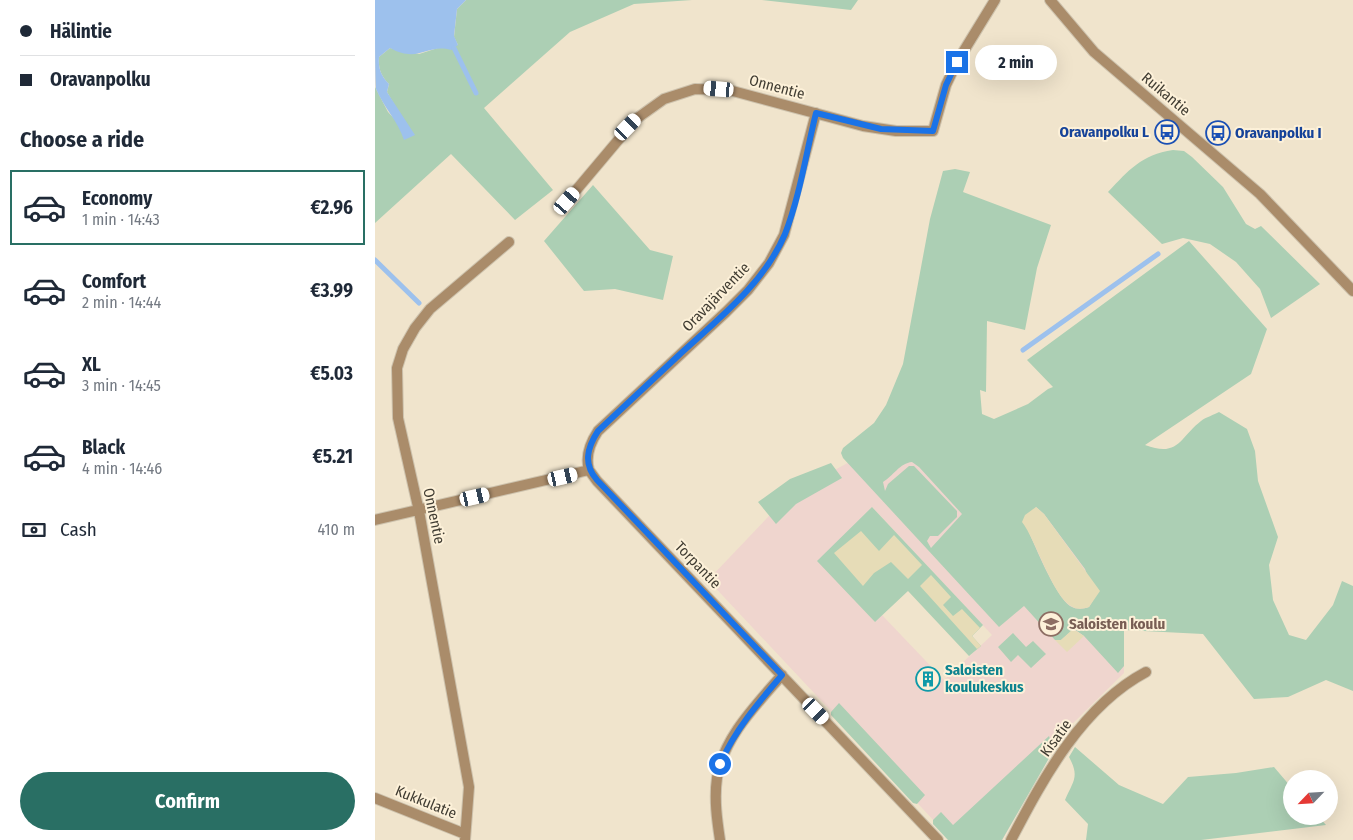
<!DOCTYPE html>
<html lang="en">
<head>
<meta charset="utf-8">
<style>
	:root { --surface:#fff; --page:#f6f6f7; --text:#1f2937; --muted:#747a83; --line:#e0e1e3; --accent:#296f64 }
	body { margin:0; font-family:"Fira Sans Condensed",sans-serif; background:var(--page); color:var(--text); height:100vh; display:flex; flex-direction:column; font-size:19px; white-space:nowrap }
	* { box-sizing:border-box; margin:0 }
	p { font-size:16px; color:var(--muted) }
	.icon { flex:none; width:28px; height:28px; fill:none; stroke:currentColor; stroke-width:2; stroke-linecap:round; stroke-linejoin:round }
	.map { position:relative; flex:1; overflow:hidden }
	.side { display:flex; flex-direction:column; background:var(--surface); width:375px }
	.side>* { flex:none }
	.top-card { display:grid; align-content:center; height:110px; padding:0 20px; background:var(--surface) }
	.needle { width:32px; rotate:245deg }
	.tools { position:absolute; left:908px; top:770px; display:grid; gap:10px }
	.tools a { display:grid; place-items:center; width:55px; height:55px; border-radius:50%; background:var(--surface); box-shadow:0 5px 20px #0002; font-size:25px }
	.end { position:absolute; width:22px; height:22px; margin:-11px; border:6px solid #1a73e8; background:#fff; box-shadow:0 0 0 2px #fff }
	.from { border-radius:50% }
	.bubble { position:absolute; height:35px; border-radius:18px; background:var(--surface); box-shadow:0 5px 20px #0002; font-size:16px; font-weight:700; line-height:35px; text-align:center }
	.car { position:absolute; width:15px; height:30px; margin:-15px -8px; border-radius:6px; box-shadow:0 0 4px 1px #0007; background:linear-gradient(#fff 24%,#345 0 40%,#fff 0 76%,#345 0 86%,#fff 0) }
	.top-card b { display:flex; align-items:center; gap:18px; height:48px; font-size:19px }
	.top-card b+b { border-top:1px solid var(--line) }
	.top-card i { width:12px; height:12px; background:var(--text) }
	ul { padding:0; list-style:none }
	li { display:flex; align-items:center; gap:15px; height:75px; margin:0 10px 8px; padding:0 10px; border:2px solid transparent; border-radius:0px }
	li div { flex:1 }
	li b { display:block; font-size:19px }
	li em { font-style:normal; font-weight:700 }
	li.on { border-color:var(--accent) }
	li>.icon { width:45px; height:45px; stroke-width:1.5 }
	h2 { padding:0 20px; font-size:22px; line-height:60px }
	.pay { display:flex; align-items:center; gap:12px; height:55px; padding:0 20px; font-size:19px }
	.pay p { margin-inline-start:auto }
	.primary-button { display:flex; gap:10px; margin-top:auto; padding:10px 20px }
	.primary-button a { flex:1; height:58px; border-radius:30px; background:var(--accent); color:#fff; font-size:20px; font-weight:700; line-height:58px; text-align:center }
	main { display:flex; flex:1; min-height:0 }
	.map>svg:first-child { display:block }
</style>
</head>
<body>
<main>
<section class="side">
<div class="top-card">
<b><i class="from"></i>Hälintie</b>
<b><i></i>Oravanpolku</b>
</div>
<h2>Choose a ride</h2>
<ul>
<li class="on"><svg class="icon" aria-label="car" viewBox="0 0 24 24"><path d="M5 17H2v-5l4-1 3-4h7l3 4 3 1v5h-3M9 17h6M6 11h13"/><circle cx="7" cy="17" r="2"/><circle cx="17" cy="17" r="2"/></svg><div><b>Economy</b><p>1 min · 14:43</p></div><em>€2.96</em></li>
<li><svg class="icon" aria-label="car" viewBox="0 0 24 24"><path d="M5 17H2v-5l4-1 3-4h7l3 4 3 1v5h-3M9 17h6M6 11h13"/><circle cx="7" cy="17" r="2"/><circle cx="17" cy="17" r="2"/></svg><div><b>Comfort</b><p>2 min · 14:44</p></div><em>€3.99</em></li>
<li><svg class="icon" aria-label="car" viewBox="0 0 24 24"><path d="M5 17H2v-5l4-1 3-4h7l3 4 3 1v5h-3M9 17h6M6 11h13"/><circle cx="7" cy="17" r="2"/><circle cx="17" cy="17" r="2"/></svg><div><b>XL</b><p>3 min · 14:45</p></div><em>€5.03</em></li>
<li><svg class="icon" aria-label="car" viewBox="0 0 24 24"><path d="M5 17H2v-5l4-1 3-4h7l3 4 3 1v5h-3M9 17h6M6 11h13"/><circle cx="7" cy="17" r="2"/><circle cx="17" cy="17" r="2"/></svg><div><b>Black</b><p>4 min · 14:46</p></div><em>€5.21</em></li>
</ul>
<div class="pay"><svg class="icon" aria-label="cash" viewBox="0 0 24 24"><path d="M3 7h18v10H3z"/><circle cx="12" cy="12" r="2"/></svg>Cash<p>410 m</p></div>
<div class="primary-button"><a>Confirm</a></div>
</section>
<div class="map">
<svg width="978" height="840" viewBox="0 0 978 840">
	<rect width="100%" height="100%" fill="#f0e4cc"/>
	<!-- education -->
	<path fill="#efd5ce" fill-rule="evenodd" d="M 549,410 L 675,507 L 748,630 L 749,673 L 688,733 L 627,840 L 577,840 L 333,580 L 415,494 L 493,452 ZM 497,507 L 617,635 L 569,680 L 507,615 L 499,622 Z"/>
	<!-- green -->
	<path fill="#accfb4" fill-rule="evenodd" d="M 91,0 L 317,0 L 259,4 L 195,32 L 109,108 L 178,190 L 140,220 L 76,154 L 0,223 L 0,87 L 13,112 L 25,125 L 29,139 L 19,104 L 12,92 L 14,84 C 6,76 3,68 4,57 L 15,48 L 44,54 L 66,47 L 83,45 L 79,37 L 82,9 Z
		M 387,0 L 483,0 L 476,10 Z
		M 798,150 L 809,151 L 817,157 L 848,187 L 871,224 L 880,229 L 886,226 L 945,284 L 896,318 L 885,289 L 861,262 L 835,244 L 808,238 L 787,244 L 733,192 C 754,170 766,155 798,150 Z
		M 580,169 L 595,172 L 588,192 L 676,225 L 662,268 L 650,330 L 612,321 L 611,392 L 605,390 L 607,414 L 619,419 L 653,404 L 673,389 L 678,387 L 652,360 L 814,241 L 892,329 L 876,374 L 770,445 C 804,458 805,437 826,421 C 831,417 839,415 844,412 L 872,429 L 880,451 L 883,481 L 903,537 L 894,565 L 898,600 L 914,635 L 931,640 L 958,605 L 967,581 L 978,586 L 978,691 L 951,680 L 913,697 L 879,699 L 828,634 L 749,630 L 749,666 L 743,673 L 709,636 L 699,629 L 686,640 L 680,640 L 649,606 L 624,627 L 468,458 L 466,453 L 468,448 L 499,423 L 511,405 L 528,364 L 555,219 L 568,171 ZM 537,462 L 544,467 L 587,514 L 556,548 L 552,541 L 555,536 L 563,536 L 582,517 L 582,511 L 539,466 L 534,466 L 513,484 L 510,491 L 508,482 C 518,476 525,463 537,462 ZM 661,507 L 669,514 L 710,569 L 720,597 L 714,607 C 708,609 702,610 695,606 C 681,597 660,546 653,530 Z
		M 218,185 L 275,250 L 298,256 L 288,300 L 240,289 L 209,291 L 169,241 Z
		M 456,463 L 467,478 L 421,504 L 401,524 L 383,502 L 415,479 Z
		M 497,507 L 608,625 L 597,636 L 606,646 L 594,656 L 533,591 L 500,622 L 442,561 Z
		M 638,633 L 651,647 L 658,641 L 671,654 L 656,668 L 643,655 L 636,662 L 623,647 Z
		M 464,703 L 550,795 L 542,804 L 538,803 L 456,715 L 456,712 Z
		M 674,736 L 678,748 L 677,753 L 627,840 L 573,840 L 558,824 L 558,820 L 566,812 L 578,825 Z
		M 700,747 L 744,785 L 788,804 L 813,777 L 861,773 L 899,767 L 916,787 L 916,816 L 943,816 L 951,825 L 826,840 L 711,840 L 713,824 L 690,800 C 698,781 705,777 694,757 Z"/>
	<!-- sand -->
	<path fill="#e6dcb7" d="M 661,507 L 669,514 L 725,591 L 714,607 C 708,609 702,610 696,606 C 677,595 661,540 647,522 L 650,515 Z
		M 486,531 L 504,551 L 519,535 L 547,565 L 533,579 L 516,562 L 499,573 L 488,586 L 459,553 Z
		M 556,575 L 576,597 L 568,605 L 578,616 L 587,609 L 605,628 L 597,636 L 606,646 L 602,649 L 545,586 Z
		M 698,629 L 709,636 L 692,652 L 680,640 L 686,640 Z"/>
	<!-- water -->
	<path fill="#9dc1ed" d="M 0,0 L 91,0 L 82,9 L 79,36 L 83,45 L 76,50 C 52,43 44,64 15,48 L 4,57 C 3,68 6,76 14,84 L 12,92 L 40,135 L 29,140 C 23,121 9,108 1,89 C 0,78 0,17 0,0 Z"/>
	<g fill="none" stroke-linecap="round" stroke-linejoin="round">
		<!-- stream -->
		<path stroke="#9dc1ed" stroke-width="5" d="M 79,48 L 101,93
			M 0,260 L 44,303
			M 648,350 L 783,254"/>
		<!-- street casing -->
		<g stroke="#cdc2ad" stroke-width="12">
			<path id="street" d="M 675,0 L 719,52 L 885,194 L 978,291
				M 192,201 L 261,119 L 289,99 L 320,89 L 354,90 L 488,126 L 521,131 L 558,131 L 571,85 L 582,62 L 620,0
				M 214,470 C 210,456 215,443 223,431 L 351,312 L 373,290 L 394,263 L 409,235 L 441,113
				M 0,520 L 214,470 L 222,481 L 563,840
				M 0,798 L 90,834
				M 90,840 L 94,787 L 44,511 L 23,418 L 22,368 L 28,349 L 40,328 L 55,309 L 134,242
				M 345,840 C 342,820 339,799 342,778 C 348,738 381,705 407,675
				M 636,840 C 669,777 707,706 771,672"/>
		</g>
		<!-- street -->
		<use href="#street" stroke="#aa8c6a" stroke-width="10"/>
	</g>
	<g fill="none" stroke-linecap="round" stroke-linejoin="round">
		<!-- route -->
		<path stroke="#1a73e8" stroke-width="6" d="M 345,764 C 360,730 383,703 407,675 L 222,480 C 208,464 212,448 223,431 C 250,406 276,381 303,356 C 342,320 389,284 410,234 C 425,196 431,153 441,113 L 506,129 L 558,131 L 571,85 L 582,62"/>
	</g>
	<!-- icons -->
	<defs>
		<g id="bus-ring" transform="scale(1.25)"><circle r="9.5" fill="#fdf1d9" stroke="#1a4fb4" stroke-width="1.5"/><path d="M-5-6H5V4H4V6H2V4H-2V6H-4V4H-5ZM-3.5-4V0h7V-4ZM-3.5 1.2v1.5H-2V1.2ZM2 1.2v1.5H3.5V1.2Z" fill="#1a4fb4"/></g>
		<g id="school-ring" transform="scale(1.25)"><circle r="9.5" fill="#fdf1d9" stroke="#8d6e63" stroke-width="1.5"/><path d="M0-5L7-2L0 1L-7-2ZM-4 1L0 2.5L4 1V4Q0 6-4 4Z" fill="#8d6e63"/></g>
		<g id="building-ring" transform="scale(1.25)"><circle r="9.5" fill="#fdf1d9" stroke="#0f9aa8" stroke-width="1.5"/><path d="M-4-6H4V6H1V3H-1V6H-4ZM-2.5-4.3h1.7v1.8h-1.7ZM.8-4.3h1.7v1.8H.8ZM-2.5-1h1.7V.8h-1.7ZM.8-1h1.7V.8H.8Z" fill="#0f9aa8"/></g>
	</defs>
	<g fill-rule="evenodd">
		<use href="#bus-ring" x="792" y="132"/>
		<use href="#bus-ring" x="843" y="133"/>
		<use href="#school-ring" x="676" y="624"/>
		<use href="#building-ring" x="553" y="679"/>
	</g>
	<g text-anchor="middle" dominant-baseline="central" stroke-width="4" stroke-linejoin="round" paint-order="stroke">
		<!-- street labels -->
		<g font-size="15" fill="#403c32" stroke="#fdf1d9">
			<text transform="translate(402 87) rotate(15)">Onnentie</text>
			<text transform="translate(791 94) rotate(40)">Ruikantie</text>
			<text transform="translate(341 297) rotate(-46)">Oravajärventie</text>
			<text transform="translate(59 516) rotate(78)">Onnentie</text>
			<text transform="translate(323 565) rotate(46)">Torpantie</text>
			<text transform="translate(681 738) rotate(-54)">Kisatie</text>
			<text transform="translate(51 802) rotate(22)">Kukkulatie</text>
		</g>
		<!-- transit labels -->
		<g font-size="15" font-weight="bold" fill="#164399" stroke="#fdf1d9" text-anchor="end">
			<text x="774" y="132">Oravanpolku L</text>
			<text x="860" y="133" text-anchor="start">Oravanpolku I</text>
		</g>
		<!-- education labels -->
		<g font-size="15" font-weight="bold" fill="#785e54" stroke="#fdf1d9" text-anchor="start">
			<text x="694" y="624">Saloisten koulu</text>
		</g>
		<!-- culture labels -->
		<g font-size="15" font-weight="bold" fill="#0d838f" stroke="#fdf1d9" text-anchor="start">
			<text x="570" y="670">Saloisten<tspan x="570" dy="17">koulukeskus</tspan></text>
		</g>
	</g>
</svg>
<div class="tools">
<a><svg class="needle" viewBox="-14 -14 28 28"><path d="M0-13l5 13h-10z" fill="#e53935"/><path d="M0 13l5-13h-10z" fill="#747a83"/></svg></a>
</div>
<i class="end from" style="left:345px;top:764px"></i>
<i class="end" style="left:582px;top:62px"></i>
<div class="bubble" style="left:600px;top:45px;width:82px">2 min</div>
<i class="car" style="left:344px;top:89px;rotate:275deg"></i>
<i class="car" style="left:253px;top:127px;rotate:44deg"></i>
<i class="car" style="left:192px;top:201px;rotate:41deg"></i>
<i class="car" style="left:188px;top:477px;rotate:77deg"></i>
<i class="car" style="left:100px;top:497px;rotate:77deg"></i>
<i class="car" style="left:441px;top:711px;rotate:136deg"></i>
</div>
</main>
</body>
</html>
